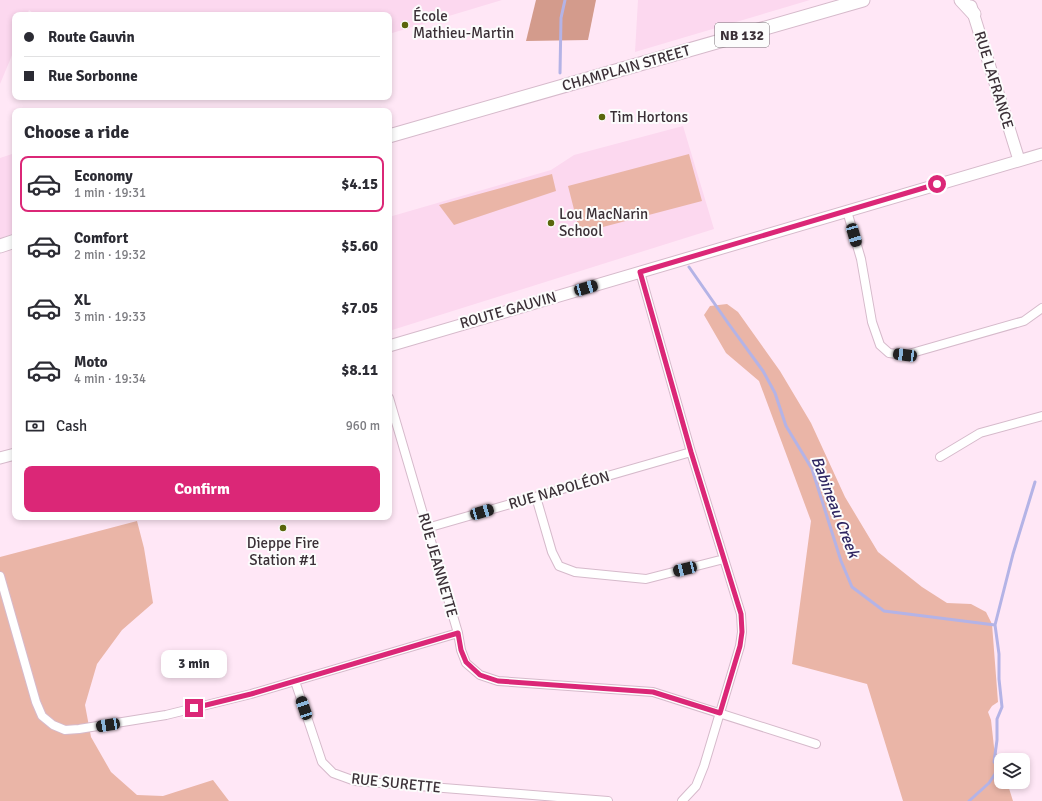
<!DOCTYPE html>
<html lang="en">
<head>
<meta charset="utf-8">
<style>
	:root { --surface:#fff; --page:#f2f2f3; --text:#2b2b33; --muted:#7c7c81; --line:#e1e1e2; --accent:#db2777 }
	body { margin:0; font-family:Signika,sans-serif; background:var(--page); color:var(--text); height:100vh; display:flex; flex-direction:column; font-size:15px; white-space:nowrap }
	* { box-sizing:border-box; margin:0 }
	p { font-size:13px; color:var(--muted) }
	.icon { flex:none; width:22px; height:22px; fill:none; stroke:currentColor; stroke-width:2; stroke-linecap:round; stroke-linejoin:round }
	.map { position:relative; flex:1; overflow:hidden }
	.sheet { position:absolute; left:12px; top:108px; width:380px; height:412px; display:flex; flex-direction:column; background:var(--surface); border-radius:8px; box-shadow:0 2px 6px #0003 }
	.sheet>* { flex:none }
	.hud { position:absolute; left:12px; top:12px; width:380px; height:88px; border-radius:8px; box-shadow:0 2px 6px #0003; display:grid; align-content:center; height:88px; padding:0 12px; background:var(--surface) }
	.tools { position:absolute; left:994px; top:753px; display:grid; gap:8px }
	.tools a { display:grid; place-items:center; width:36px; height:36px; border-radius:8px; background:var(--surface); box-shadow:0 2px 6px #0003; font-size:20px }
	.end { position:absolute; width:18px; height:18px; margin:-9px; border:5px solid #db2777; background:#fff; box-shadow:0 0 0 2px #fff }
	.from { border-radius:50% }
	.bubble { position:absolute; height:28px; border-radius:8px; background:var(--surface); box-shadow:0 2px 6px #0003; font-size:13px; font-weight:700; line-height:28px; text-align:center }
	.car { position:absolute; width:12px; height:24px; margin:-12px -6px; border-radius:5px; box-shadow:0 0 3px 1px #0007; background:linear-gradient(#222 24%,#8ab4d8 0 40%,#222 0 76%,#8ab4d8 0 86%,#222 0) }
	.hud b { display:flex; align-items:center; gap:14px; height:38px; font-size:15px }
	.hud b+b { border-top:1px solid var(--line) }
	.hud i { width:10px; height:10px; background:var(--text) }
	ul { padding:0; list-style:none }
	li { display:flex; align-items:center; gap:12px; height:56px; margin:0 8px 6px; padding:0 4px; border:2px solid transparent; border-radius:8px }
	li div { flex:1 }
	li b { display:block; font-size:15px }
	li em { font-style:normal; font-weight:700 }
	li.current { border-color:var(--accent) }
	li>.icon { width:36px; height:36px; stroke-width:1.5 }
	h2 { padding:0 12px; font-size:18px; line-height:48px }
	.pay { display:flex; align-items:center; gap:10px; height:44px; padding:0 12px; font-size:15px }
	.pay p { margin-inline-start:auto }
	.action { display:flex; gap:8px; margin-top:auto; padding:8px 12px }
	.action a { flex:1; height:46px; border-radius:8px; background:var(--accent); color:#fff; font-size:16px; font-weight:700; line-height:46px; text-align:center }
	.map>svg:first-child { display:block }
</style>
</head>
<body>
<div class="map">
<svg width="1042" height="801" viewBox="0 0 1042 801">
	<rect width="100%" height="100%" fill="#ffe7f6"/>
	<!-- built -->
	<path fill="#fcd8ef" d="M 0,0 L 502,0 L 389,34 L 389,15 L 36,15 L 29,10 L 27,15 L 15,15 L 15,48 L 0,84 Z
		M 638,0 L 810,0 L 635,52 Z
		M 683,126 L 714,229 L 389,331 L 389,217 L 551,170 L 574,155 Z
		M 15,153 L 15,233 L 0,238 L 0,158 Z"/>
	<!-- green -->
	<path fill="#eab5a7" d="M 689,154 L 702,201 L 580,233 L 568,186 Z
		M 552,174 L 556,191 L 454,225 L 439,205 Z
		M 727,304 L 738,312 L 780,371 L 811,423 L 845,497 L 878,552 L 922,587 L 947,603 L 971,604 L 986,612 L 992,624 L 998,702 L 992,706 L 988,712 L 991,720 L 994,747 L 1001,766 L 1001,782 L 1007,782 L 1013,801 L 903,801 L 867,684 L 792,664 L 811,521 L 759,381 L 726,353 L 704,315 L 710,306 Z
		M 137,521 L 144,548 L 153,603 L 122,630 L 97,664 L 85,705 L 91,737 L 111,772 L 137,795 L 163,796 L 213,780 L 229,801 L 0,801 L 0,557 Z"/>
	<!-- forest -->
	<path fill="#d39b8c" d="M 536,0 L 596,0 L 588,40 L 526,41 Z"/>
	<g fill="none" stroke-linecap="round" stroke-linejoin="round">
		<!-- stream -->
		<path stroke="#b4b3e6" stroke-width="3" d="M 560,73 L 561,18 L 565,0
			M 689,267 L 728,323 L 763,371 L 775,393 L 786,426 L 812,469 L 841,561 L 852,587 L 884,611 L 995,625
			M 969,801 L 989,783 L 995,774 L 997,765 L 994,762 L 997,740 L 997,719 L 1002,707 L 999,679 L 999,654 L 995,625 L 1013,554 L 1035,482"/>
		<!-- minor casing -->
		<g stroke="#d6bacb" stroke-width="10">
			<path id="minor" d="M 847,211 L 861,259 L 872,322 L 880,345 L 889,353 L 905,355 L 1024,321 L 1042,308
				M 640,272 L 691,452 L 741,614 L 742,632 L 740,646 L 704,766 L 696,786 L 682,801
				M 389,398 L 458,633 L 461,650 L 466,663 L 480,675 L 498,681 L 653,692 L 816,744
				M 940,457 L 980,433 L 1042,416
				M 536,497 L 552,552 L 559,566 L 575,572 L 646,579 L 724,559
				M 427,528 L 691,452
				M 0,576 L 36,702 L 42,716 L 53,725 L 65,730 L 79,729 L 166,715 L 251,694 L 458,633
				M 295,681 L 322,762 L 333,773 L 355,781 L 608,801"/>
		</g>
		<!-- tertiary casing -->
		<g stroke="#d6bacb" stroke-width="13">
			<path id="tertiary" d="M 971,6 L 1019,160
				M 389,346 L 1042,154
				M 0,458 L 15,454"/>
		</g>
		<!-- primary casing -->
		<g stroke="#d6bacb" stroke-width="15">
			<path id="primary" d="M 961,0 L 974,14
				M 389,136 L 863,0
				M 0,246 L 15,241"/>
		</g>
		<!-- minor -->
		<use href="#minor" stroke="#fff" stroke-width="8"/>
		<!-- tertiary -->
		<use href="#tertiary" stroke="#fff" stroke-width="11"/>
		<!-- primary -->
		<use href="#primary" stroke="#fff" stroke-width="13"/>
	</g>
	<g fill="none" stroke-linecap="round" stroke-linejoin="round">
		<!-- route -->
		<path stroke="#db2777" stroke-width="5" d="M 194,708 L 251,694 L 458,633 L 461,650 L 466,662 L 480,675 L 498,681 L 653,692 L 720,713 L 740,646 L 742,632 L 741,614 L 691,452 L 640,272 L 937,184"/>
	</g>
	<!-- markers -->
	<g fill="#5a660c" stroke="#fcfcfc" stroke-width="1.5">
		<circle cx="405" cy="25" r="4"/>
		<circle cx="602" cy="117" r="4"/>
		<circle cx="551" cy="223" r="4"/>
		<circle cx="283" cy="528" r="4"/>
	</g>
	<g text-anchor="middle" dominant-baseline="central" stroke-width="4" stroke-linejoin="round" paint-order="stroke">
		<!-- shield labels -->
		<rect fill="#fcfcfc" stroke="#756d72" stroke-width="1" x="715" y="23" width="54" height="24" rx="3"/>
		<g font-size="14" font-weight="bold" fill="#3b3037">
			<text x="742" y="35">NB 132</text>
		</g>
		<!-- poi labels -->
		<g font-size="15" fill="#3b3037" stroke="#fcfcfc" text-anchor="start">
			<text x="413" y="16">École<tspan x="413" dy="17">Mathieu-Martin</tspan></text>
			<text x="610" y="117">Tim Hortons</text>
			<text x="559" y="214">Lou MacNarin<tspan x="559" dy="17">School</tspan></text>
			<text x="283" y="543" text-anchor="middle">Dieppe Fire<tspan x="283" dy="17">Station #1</tspan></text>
		</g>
		<!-- street labels -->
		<g font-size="15" fill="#3b3037" stroke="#fcfcfc">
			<text transform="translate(626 68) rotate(-16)">CHAMPLAIN STREET</text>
			<text transform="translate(994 80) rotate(73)">RUE LAFRANCE</text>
			<text transform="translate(508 310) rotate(-16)">ROUTE GAUVIN</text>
			<text transform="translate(559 490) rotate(-16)">RUE NAPOLÉON</text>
			<text transform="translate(438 565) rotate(74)">RUE JEANNETTE</text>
			<text transform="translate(396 783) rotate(6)">RUE SURETTE</text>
		</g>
		<!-- water labels -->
		<g font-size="16" font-style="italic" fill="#2e2561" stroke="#fcfcfc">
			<text transform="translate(835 507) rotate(69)">Babineau Creek</text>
		</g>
	</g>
</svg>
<div class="tools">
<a><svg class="icon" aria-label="layers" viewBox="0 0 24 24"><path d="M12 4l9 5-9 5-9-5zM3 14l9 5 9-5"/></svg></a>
</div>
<i class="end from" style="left:937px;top:184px"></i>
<i class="end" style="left:194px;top:708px"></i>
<div class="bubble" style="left:161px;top:650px;width:66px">3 min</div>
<i class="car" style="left:854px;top:235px;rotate:164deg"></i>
<i class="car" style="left:586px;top:288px;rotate:74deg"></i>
<i class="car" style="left:905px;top:355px;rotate:277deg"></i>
<i class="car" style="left:482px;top:512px;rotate:74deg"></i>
<i class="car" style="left:685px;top:569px;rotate:256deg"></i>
<i class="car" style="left:304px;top:708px;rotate:341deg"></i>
<i class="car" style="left:108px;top:725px;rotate:261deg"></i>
<div class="hud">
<b><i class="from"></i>Route Gauvin</b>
<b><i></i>Rue Sorbonne</b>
</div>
<section class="sheet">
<h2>Choose a ride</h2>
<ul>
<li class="current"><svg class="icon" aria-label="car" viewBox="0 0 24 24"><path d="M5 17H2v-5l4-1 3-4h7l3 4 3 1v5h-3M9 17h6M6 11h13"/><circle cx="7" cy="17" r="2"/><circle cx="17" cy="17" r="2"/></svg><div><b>Economy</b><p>1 min · 19:31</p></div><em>$4.15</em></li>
<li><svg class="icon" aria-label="car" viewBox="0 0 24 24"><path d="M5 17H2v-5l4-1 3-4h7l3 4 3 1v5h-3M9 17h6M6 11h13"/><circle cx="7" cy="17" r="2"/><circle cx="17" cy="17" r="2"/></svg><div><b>Comfort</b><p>2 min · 19:32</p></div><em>$5.60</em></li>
<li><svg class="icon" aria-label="car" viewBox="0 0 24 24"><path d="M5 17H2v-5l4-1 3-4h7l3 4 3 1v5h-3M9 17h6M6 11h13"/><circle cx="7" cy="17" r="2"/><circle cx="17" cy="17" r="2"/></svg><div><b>XL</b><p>3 min · 19:33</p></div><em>$7.05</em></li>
<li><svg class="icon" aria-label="car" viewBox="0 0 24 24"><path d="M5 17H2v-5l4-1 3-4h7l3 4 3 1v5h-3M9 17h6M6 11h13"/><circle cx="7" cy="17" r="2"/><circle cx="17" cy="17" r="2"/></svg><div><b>Moto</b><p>4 min · 19:34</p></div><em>$8.11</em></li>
</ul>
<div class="pay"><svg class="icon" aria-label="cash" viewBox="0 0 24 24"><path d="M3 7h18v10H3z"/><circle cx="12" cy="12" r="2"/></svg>Cash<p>960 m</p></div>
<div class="action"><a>Confirm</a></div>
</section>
</div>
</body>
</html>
